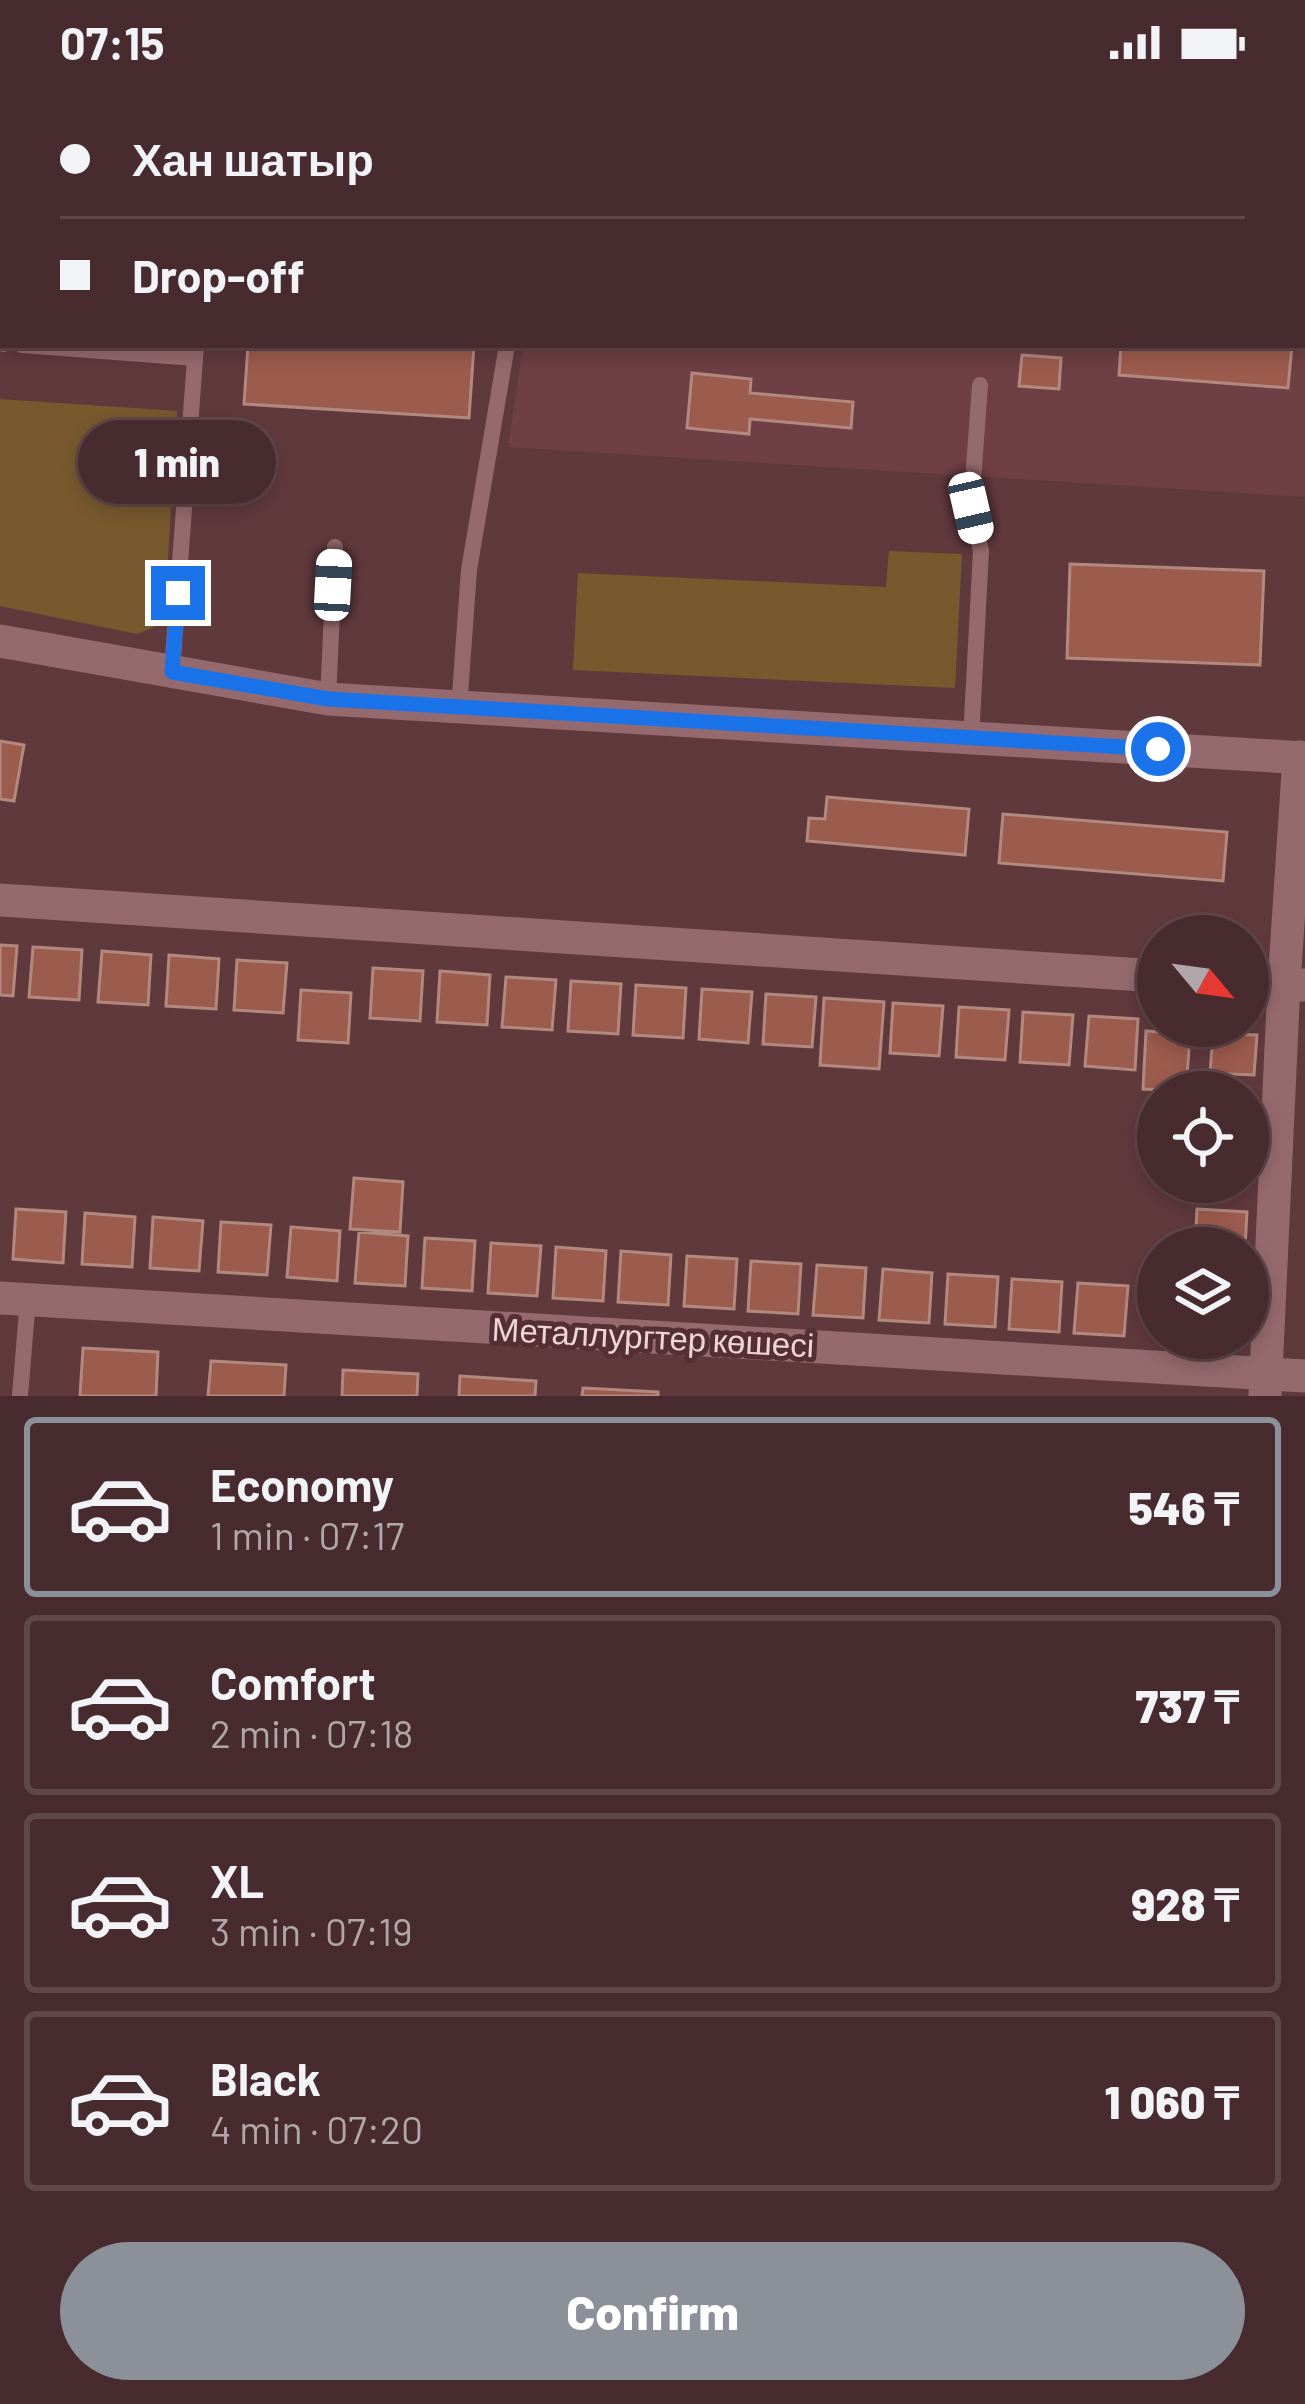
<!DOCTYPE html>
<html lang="en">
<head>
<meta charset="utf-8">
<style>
	:root { --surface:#482b2e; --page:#4f3336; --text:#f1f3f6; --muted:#b1a7aa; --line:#60474a; --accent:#8c9099 }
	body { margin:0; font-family:Barlow,sans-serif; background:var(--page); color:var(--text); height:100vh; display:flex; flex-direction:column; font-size:45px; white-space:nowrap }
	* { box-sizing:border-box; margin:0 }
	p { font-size:39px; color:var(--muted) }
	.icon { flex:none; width:66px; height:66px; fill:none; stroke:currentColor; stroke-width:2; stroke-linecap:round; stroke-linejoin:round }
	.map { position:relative; height:1312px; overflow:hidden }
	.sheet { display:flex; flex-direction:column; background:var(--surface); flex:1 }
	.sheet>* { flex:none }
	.guide { position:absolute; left:0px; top:0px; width:1305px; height:264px; box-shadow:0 6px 18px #0003,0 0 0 3px var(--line); display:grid; align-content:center; height:264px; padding:0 60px; background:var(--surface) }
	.needle { width:78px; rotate:119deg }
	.controls { position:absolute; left:1137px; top:831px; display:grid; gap:24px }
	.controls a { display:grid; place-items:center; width:132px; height:132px; border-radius:50%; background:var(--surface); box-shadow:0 6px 18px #0003,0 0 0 3px var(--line); font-size:60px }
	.end { position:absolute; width:54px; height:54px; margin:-27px; border:15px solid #1a73e8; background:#fff; box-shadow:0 0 0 6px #fff }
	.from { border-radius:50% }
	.bubble { position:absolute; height:84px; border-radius:42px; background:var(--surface); box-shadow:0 6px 18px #0003,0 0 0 3px var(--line); font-size:39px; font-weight:800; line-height:84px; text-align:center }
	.car { position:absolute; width:36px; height:72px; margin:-36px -18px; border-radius:15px; box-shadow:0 0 9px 3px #0007; background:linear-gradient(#fff 24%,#345 0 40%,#fff 0 76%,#345 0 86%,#fff 0) }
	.guide b { display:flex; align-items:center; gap:42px; height:114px; font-size:45px }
	.guide b+b { border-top:3px solid var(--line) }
	.guide i { width:30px; height:30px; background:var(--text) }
	ul { padding:21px 0 0; list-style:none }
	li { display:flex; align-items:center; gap:36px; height:180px; margin:0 24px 18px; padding:0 36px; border:6px solid var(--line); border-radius:12px }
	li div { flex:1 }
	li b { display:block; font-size:45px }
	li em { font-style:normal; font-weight:800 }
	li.selected { border-color:var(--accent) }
	li>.icon { width:108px; height:108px; stroke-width:1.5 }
	.primary-button { display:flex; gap:24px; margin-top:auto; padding:24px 60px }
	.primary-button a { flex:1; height:138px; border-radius:72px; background:var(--accent); color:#fff; font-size:48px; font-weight:800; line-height:138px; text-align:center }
	.status { display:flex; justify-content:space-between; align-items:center; height:84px; padding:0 60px; background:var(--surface); direction:ltr }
	.status svg { height:33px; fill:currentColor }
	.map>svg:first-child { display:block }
</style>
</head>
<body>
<div class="status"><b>07:15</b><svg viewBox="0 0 49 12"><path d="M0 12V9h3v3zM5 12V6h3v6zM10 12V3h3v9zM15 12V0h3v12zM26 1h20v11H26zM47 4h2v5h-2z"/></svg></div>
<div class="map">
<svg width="1305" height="1312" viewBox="0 0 1305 1312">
	<rect width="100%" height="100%" fill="#60393d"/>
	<!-- built -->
	<path fill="#6e3f44" d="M 0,0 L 504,0 L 3,3 L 3,89 Z
		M 560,0 L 1305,0 L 1305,413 L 508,363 L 523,261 L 1302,261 L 1302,3 L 560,3 Z"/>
	<!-- green -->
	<path fill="#78592e" d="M 0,315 L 177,327 L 164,539 L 137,550 L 0,522 Z
		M 889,467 L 962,470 L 955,604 L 573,586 L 578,489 L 886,503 Z"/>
	<!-- building -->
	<path fill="#9b5b4d" stroke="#b3887e" stroke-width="3" d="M 56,0 L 158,0 L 56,3 Z
		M 707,0 L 940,0 L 940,3 Z
		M 248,261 L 474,261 L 469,334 L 244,320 Z
		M 1121,261 L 1292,261 L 1288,304 L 1119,291 Z
		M 1022,271 L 1061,274 L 1059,305 L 1019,302 Z
		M 692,289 L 751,295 L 750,309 L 853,318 L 851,344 L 750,335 L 749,350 L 687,344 Z
		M 1070,480 L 1264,487 L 1260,581 L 1067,574 Z
		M 0,657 L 24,661 L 14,717 L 0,715 Z
		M 827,713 L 969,725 L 965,771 L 807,757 L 809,734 L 825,735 Z
		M 1003,730 L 1227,748 L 1223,797 L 999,779 Z
		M 0,861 L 17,862 L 13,912 L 0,911 Z
		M 33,863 L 82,866 L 79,916 L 29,913 Z
		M 102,867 L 151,871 L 148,921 L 98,918 Z
		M 169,871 L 219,875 L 216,925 L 166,922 Z
		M 237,876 L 287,879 L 283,929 L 234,926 Z
		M 373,884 L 423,887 L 420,937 L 370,934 Z
		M 440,887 L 490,891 L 487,941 L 437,938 Z
		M 506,893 L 556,896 L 552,946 L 502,943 Z
		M 571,897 L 621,900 L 618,950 L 568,947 Z
		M 636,901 L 686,904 L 683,954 L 633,951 Z
		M 702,905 L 752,908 L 748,959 L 699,955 Z
		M 301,906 L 351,909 L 348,959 L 298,956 Z
		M 766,910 L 816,913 L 812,963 L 763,960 Z
		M 824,914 L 884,918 L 879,985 L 820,981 Z
		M 893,919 L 943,922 L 939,972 L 890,969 Z
		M 959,923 L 1009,926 L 1005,976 L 956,973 Z
		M 1023,928 L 1073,931 L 1069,981 L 1020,978 Z
		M 1089,932 L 1138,935 L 1135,986 L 1085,982 Z
		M 1146,947 L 1190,950 L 1186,1007 L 1143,1005 Z
		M 1213,949 L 1257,951 L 1254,991 L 1210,989 Z
		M 354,1094 L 403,1098 L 400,1148 L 350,1145 Z
		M 16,1125 L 66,1128 L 63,1179 L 13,1175 Z
		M 1197,1125 L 1247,1128 L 1245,1164 L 1195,1164 Z
		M 85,1129 L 135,1133 L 132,1183 L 82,1180 Z
		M 153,1133 L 203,1137 L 199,1187 L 150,1184 Z
		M 221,1138 L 271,1141 L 267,1191 L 218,1188 Z
		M 291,1143 L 340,1147 L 337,1197 L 287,1193 Z
		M 359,1148 L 408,1152 L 405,1202 L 355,1199 Z
		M 425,1154 L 475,1157 L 472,1207 L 422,1204 Z
		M 491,1159 L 541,1162 L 537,1212 L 488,1209 Z
		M 556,1163 L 606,1167 L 603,1217 L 553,1214 Z
		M 621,1167 L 671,1171 L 668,1221 L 618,1218 Z
		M 687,1172 L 737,1175 L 734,1225 L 684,1222 Z
		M 751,1177 L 801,1180 L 798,1230 L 748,1227 Z
		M 817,1181 L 866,1184 L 863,1234 L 813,1231 Z
		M 883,1185 L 932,1189 L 929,1239 L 879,1236 Z
		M 948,1190 L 998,1193 L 995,1243 L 945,1240 Z
		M 1012,1195 L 1062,1198 L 1059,1248 L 1009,1245 Z
		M 1078,1199 L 1128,1202 L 1124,1252 L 1074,1249 Z
		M 83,1264 L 158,1268 L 156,1312 L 80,1312 Z
		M 211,1277 L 286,1281 L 284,1312 L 208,1312 Z
		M 343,1286 L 418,1290 L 417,1312 L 342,1312 Z
		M 460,1292 L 536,1297 L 535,1312 L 459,1312 Z
		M 583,1304 L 658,1308 L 658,1312 L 582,1312 Z"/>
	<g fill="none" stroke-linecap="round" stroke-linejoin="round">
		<!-- service -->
		<path stroke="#956a6e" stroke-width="16" d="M 550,3 L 551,0
			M 0,259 L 3,260
			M 22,261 L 195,274
			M 172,588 L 196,261
			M 328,615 L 335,463
			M 459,625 L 469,486 L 507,261
			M 971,655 L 981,467 L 971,424 L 980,301
			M 20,1312 L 28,1215"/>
		<!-- minor -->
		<path stroke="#956a6e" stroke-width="33" d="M 0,816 L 1158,892
			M 1248,898 L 1305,901
			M 0,1214 L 1305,1292
			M 1265,1310 L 1284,900 L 1299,673"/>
		<!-- tertiary -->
		<path stroke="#956a6e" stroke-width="33" d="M 0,557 L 328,615 L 1305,674"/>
	</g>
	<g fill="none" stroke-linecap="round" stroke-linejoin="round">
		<!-- route -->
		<path stroke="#1a73e8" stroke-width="15" d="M 178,509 L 172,588 L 328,615 L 1158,665"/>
	</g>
	<g text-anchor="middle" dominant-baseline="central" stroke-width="10" stroke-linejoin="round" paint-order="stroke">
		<!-- street labels -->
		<g font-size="33" fill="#eed5d7" stroke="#552f33">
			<text transform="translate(653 1252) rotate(3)">Металлургтер көшесі</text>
		</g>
	</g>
</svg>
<div class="controls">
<a><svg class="needle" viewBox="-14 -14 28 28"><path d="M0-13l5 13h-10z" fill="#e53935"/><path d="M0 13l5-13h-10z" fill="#b1a7aa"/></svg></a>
<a><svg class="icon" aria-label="locate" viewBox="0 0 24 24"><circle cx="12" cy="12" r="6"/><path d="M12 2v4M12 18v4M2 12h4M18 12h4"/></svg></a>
<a><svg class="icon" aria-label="layers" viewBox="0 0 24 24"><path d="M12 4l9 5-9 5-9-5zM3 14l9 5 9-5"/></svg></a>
</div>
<i class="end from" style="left:1158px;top:665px"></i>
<i class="end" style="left:178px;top:509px"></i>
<div class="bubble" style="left:78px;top:336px;width:198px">1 min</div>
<i class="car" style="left:971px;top:424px;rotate:167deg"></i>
<i class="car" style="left:333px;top:501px;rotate:3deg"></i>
<div class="guide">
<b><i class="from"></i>Хан шатыр</b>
<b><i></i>Drop-off</b>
</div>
</div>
<section class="sheet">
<ul>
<li class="selected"><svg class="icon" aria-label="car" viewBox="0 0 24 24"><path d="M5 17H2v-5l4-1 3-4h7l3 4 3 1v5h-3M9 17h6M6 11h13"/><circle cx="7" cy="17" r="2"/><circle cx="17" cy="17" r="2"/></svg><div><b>Economy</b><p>1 min · 07:17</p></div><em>546 ₸</em></li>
<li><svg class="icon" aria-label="car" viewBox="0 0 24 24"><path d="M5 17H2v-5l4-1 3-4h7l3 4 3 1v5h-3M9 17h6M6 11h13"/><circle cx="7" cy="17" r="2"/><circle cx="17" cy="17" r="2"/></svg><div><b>Comfort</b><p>2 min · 07:18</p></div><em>737 ₸</em></li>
<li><svg class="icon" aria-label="car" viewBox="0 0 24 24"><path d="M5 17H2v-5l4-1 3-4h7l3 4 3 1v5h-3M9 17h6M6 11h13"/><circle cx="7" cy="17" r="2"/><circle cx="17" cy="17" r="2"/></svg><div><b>XL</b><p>3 min · 07:19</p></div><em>928 ₸</em></li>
<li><svg class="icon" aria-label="car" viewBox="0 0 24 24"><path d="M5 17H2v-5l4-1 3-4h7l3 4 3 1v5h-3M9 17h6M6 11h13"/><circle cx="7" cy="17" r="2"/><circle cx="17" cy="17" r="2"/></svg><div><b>Black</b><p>4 min · 07:20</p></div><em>1 060 ₸</em></li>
</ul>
<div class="primary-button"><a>Confirm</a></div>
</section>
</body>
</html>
